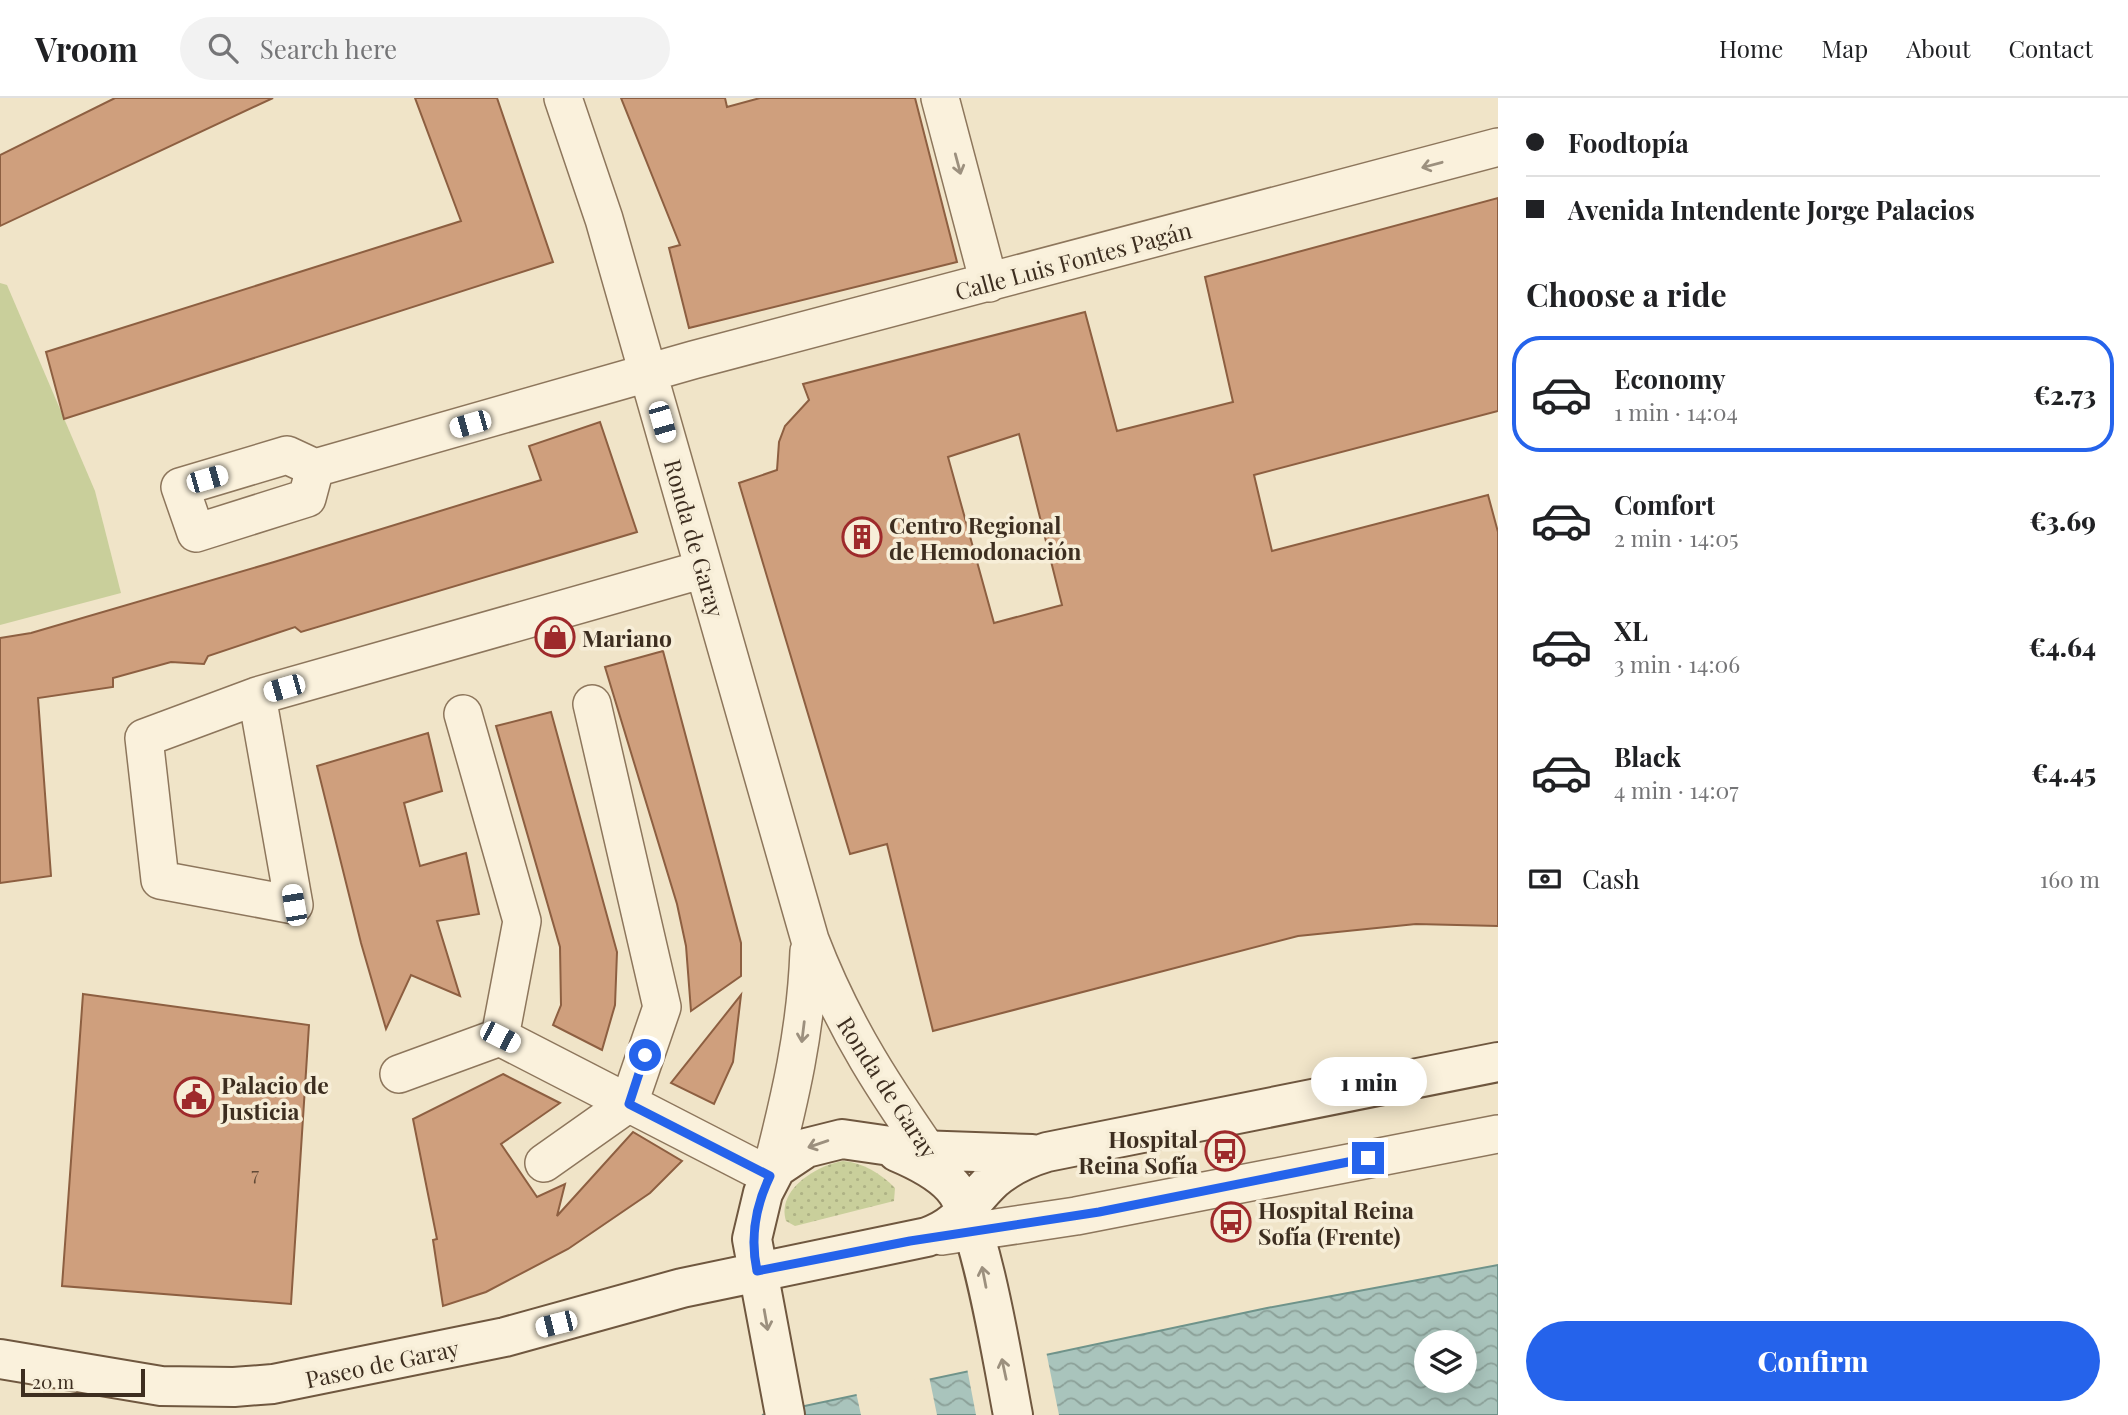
<!DOCTYPE html>
<html lang="en">
<head>
<meta charset="utf-8">
<style>
	:root { --surface:#fff; --page:#f2f2f2; --text:#202124; --muted:#757577; --line:#e0e0e0; --accent:#2563eb }
	body { margin:0; font-family:"Playfair Display",serif; background:var(--page); color:var(--text); height:100vh; display:flex; flex-direction:column; font-size:26px; white-space:nowrap }
	* { box-sizing:border-box; margin:0 }
	p { font-size:23px; color:var(--muted) }
	.icon { flex:none; width:38px; height:38px; fill:none; stroke:currentColor; stroke-width:2; stroke-linecap:round; stroke-linejoin:round }
	.map { position:relative; flex:1; overflow:hidden }
	.drawer { display:flex; flex-direction:column; background:var(--surface); width:630px }
	.drawer>* { flex:none }
	.guide { display:grid; align-content:center; height:154px; padding:0 28px; background:var(--surface) }
	.controls { position:absolute; left:1414px; top:1232px; display:grid; gap:14px }
	.controls a { display:grid; place-items:center; width:63px; height:63px; border-radius:50%; background:var(--surface); box-shadow:0 4px 18px #0003; font-size:35px }
	.scale { position:absolute; left:21px; bottom:18px; width:124px; box-sizing:border-box; padding-left:7px; border:4px solid #3d2e20; border-top:0; font-size:19px; line-height:24px; white-space:nowrap; color:#3d2e20; -webkit-text-stroke:5px #f7eed8; paint-order:stroke }
	.end { position:absolute; width:32px; height:32px; margin:-16px; border:9px solid #2563eb; background:#fff; box-shadow:0 0 0 4px #fff }
	.from { border-radius:50% }
	.bubble { position:absolute; height:49px; border-radius:24px; background:var(--surface); box-shadow:0 4px 18px #0003; font-size:23px; font-weight:800; line-height:49px; text-align:center }
	.car { position:absolute; width:21px; height:42px; margin:-21px -10px; border-radius:9px; box-shadow:0 0 5px 2px #0007; background:linear-gradient(#fff 24%,#345 0 40%,#fff 0 76%,#345 0 86%,#fff 0) }
	.guide b { display:flex; align-items:center; gap:24px; height:66px; font-size:26px }
	.guide b+b { border-top:2px solid var(--line) }
	.guide i { width:18px; height:18px; background:var(--text) }
	ul { padding:0; list-style:none }
	li { display:flex; align-items:center; gap:21px; height:116px; margin:0 14px 10px; padding:0 14px; border:4px solid transparent; border-radius:28px }
	li div { flex:1 }
	li b { display:block; font-size:26px }
	li em { font-style:normal; font-weight:800 }
	li.on { border-color:var(--accent) }
	li>.icon { width:63px; height:63px; stroke-width:1.5 }
	h2 { padding:0 28px; font-size:32px; line-height:84px }
	.pay { display:flex; align-items:center; gap:18px; height:77px; padding:0 28px; font-size:26px }
	.pay p { margin-inline-start:auto }
	.action { display:flex; gap:14px; margin-top:auto; padding:14px 28px }
	.action a { flex:1; height:80px; border-radius:42px; background:var(--accent); color:#fff; font-size:28px; font-weight:800; line-height:80px; text-align:center }
	header { display:flex; align-items:center; gap:42px; box-sizing:border-box; height:98px; padding:0 35px; background:var(--surface); border-bottom:2px solid var(--line) }
	header strong { font-size:33px }
	nav { display:flex; gap:38px; margin-inline-start:auto; font-size:24px }
	.search { width:490px; height:63px; background:var(--page); display:flex; align-items:center; gap:18px; box-sizing:border-box; padding:0 24px; border-radius:38px; color:var(--muted); font-size:26px }
	main { display:flex; flex:1; min-height:0 }
	.map>svg:first-child { display:block }
</style>
</head>
<body>
<header>
<strong>Vroom</strong>
<div class="search"><svg class="icon" aria-label="search" viewBox="0 0 24 24"><circle cx="10" cy="10" r="6"/><path d="M15 15l6 6"/></svg>Search here</div>
<nav><a>Home</a><a>Map</a><a>About</a><a>Contact</a></nav>
</header>
<main>
<div class="map">
<svg width="1498" height="1317" viewBox="0 0 1498 1317">
	<defs>
		<pattern id="grass-dots" width="8" height="8" patternUnits="userSpaceOnUse" patternTransform="scale(1.75)"><rect width="8" height="8" fill="#c9cf9b"/><path d="M2 2h.1M6 6h.1" fill="none" stroke="#aeb285" stroke-width="1.8" stroke-linecap="round"/></pattern>
		<pattern id="water-waves" width="16" height="10" patternUnits="userSpaceOnUse" patternTransform="scale(1.75)"><rect width="16" height="10" fill="#a9c4bc"/><path d="M0 5q4-4 8 0t8 0" fill="none" stroke="#8ba098"/></pattern>
	</defs>
	<rect width="100%" height="100%" fill="#f0e4c8"/>
	<!-- grass -->
	<path fill="url(#grass-dots)" d="M 843,1063 C 864,1065 880,1075 895,1090 L 894,1103 L 795,1128 L 786,1123 C 776,1091 818,1067 843,1063 Z"/>
	<!-- park -->
	<path fill="#c9cf9b" d="M 0,185 L 7,187 L 95,393 L 121,495 L 0,527 Z"/>
	<!-- water -->
	<path fill="url(#water-waves)" stroke="#6f938a" stroke-width="2" fill-rule="evenodd" d="M 1498,1167 L 1498,1317 L 762,1317 L 1267,1210 ZM 1426,1244 L 1465,1244 L 1465,1283 L 1426,1283 Z"/>
	<!-- pier -->
	<path fill="#f0e4c8" d="M 1046,1253 L 1059,1317 L 976,1317 L 967,1270 Z
		M 929,1278 L 937,1317 L 861,1317 L 856,1294 Z"/>
	<!-- building -->
	<path fill="#cf9f7d" stroke="#8d5f41" stroke-width="2" fill-rule="evenodd" d="M 115,0 L 273,0 L 0,128 L 0,57 Z
		M 415,0 L 497,0 L 553,164 L 64,321 L 46,254 L 461,123 Z
		M 621,0 L 725,0 L 727,9 L 760,0 L 915,0 L 957,164 L 689,230 L 669,150 L 680,147 Z
		M 1498,100 L 1498,313 L 1254,377 L 1272,453 L 1488,397 L 1498,434 L 1498,828 L 1416,826 L 1298,838 L 933,933 L 887,746 L 850,756 L 739,385 L 777,372 L 779,344 L 785,328 L 809,302 L 803,286 L 1085,214 L 1117,333 L 1233,304 L 1205,179 ZM 1019,336 L 1062,507 L 994,525 L 948,359 Z
		M 600,324 L 637,434 L 301,534 L 295,529 L 208,558 L 204,566 L 171,564 L 113,580 L 113,589 L 38,600 L 51,778 L 0,785 L 0,540 L 31,535 L 274,464 L 541,382 L 529,348 Z
		M 663,553 L 741,845 L 741,878 L 691,913 L 686,848 L 677,806 L 605,569 Z
		M 551,614 L 617,854 L 615,907 L 602,952 L 553,927 L 561,907 L 560,849 L 496,628 Z
		M 428,635 L 442,693 L 404,705 L 420,768 L 466,755 L 479,816 L 437,823 L 460,898 L 411,877 L 386,931 L 361,845 L 317,668 Z
		M 83,896 L 309,927 L 291,1206 L 62,1188 Z
		M 741,897 L 733,964 L 714,1006 L 671,985 Z
		M 503,976 L 560,1005 L 501,1046 L 537,1099 L 565,1086 L 557,1118 L 633,1034 L 682,1063 L 650,1095 L 568,1151 L 486,1194 L 443,1208 L 433,1142 L 437,1141 L 413,1021 Z"/>
	<g fill="none" stroke-linecap="round" stroke-linejoin="round">
		<!-- street casing -->
		<g stroke="#8d765c" stroke-width="40">
			<path id="street" d="M 563,0 L 604,121 L 810,842 C 844,931 887,995 941,1072
				M 940,0 L 989,185
				M 315,370 L 307,400 L 196,435 L 180,389 L 287,357 L 315,370 L 693,262 L 1498,49
				M 257,598 L 294,807 L 160,782 L 144,640 L 257,598 L 704,471
				M 500,939 L 770,1078 C 790,1001 806,933 809,853
				M 399,976 L 500,939 L 522,823 L 463,616
				M 544,1065 L 629,1005 L 662,909 L 592,606
				M 942,1138 L 1076,1118 L 1498,1036"/>
		</g>
		<!-- secondary casing -->
		<g stroke="#6f573f" stroke-width="42">
			<path id="secondary" d="M 897,1054 C 916,1062 939,1074 952,1088 C 980,1117 1004,1271 1013,1317
				M 0,1261 L 161,1288 L 234,1289 L 273,1286 L 505,1239 L 682,1190 L 927,1139 C 962,1127 968,1105 993,1082 C 1009,1068 1027,1060 1047,1054 L 1498,964
				M 785,1317 L 752,1141 L 763,1095 L 776,1070 L 806,1050 L 842,1041 L 918,1052 L 1032,1056"/>
		</g>
		<!-- street -->
		<use href="#street" stroke="#faf1dc" stroke-width="37"/>
		<!-- secondary -->
		<use href="#secondary" stroke="#faf1dc" stroke-width="38"/>
	</g>
	<!-- one-way arrows -->
	<defs><path id="oneway-shaft" d="M-6 0H5M1.5-3L5.5 0L1.5 3" fill="none" stroke-width="1.6" stroke-linecap="round" stroke-linejoin="round" transform="scale(1.75)"/></defs>
	<g stroke="#9c907e">
		<use href="#oneway-shaft" transform="translate(958 66) rotate(75)"/>
		<use href="#oneway-shaft" transform="translate(1432 67) rotate(165)"/>
		<use href="#oneway-shaft" transform="translate(803 934) rotate(97)"/>
		<use href="#oneway-shaft" transform="translate(818 1046) rotate(161)"/>
		<use href="#oneway-shaft" transform="translate(984 1179) rotate(-101)"/>
		<use href="#oneway-shaft" transform="translate(766 1222) rotate(80)"/>
		<use href="#oneway-shaft" transform="translate(1004 1271) rotate(-102)"/>
	</g>
	<g fill="none" stroke-linecap="round" stroke-linejoin="round">
		<!-- route -->
		<path stroke="#2563eb" stroke-width="9" d="M 645,957 L 629,1006 L 770,1078 C 755,1109 750,1140 757,1173 L 910,1143 L 1099,1114 L 1368,1060"/>
	</g>
	<!-- icons -->
	<defs>
		<g id="building-ring" transform="scale(2.0125)"><circle r="9.5" fill="#f7eed8" stroke="#9e2a2b" stroke-width="1.5"/><path d="M-4-6H4V6H1V3H-1V6H-4ZM-2.5-4.3h1.7v1.8h-1.7ZM.8-4.3h1.7v1.8H.8ZM-2.5-1h1.7V.8h-1.7ZM.8-1h1.7V.8H.8Z" fill="#9e2a2b"/></g>
		<g id="shop-ring" transform="scale(2.0125)"><circle r="9.5" fill="#f7eed8" stroke="#9e2a2b" stroke-width="1.5"/><path d="M-5-2.5h2.3a2.7 3.5 0 0 1 5.4 0H5L5.5 6h-11ZM-1.5-2.5h3a1.5 2.3 0 0 0-3 0Z" fill="#9e2a2b"/></g>
		<g id="civic-ring" transform="scale(2.0125)"><circle r="9.5" fill="#f7eed8" stroke="#9e2a2b" stroke-width="1.5"/><path d="M-.6-6.5H3V-4.5H.6V-3L4-1V1h2V6H-6V1h2V-1L-.6-3ZM-1.2 2.5V6h2.4V2.5Z" fill="#9e2a2b"/></g>
		<g id="bus-ring" transform="scale(2.0125)"><circle r="9.5" fill="#f7eed8" stroke="#9e2a2b" stroke-width="1.5"/><path d="M-5-6H5V4H4V6H2V4H-2V6H-4V4H-5ZM-3.5-4V0h7V-4ZM-3.5 1.2v1.5H-2V1.2ZM2 1.2v1.5H3.5V1.2Z" fill="#9e2a2b"/></g>
	</defs>
	<g fill-rule="evenodd">
		<use href="#building-ring" x="862" y="439"/>
		<use href="#shop-ring" x="555" y="539"/>
		<use href="#civic-ring" x="194" y="999"/>
		<use href="#bus-ring" x="1225" y="1053"/>
		<use href="#bus-ring" x="1231" y="1124"/>
	</g>
	<g text-anchor="middle" dominant-baseline="central" stroke-width="7" stroke-linejoin="round" paint-order="stroke">
		<!-- number labels -->
		<g font-size="19" fill="#624a37">
			<text x="255" y="1075">7</text>
		</g>
		<!-- street labels -->
		<g font-size="23" fill="#3d2e20" stroke="#f7eed8">
			<text transform="translate(1073 162) rotate(-15)">Calle Luis Fontes Pagán</text>
			<text transform="translate(695 440) rotate(74)">Ronda de Garay</text>
			<text transform="translate(888 989) rotate(57)">Ronda de Garay</text>
			<text transform="translate(382 1265) rotate(-12)">Paseo de Garay</text>
		</g>
		<!-- poi labels -->
		<g font-size="23" font-weight="bold" fill="#3d2e20" stroke="#f7eed8" text-anchor="start">
			<text x="889" y="426">Centro Regional<tspan x="889" dy="26">de Hemodonación</tspan></text>
			<text x="582" y="539">Mariano</text>
			<text x="221" y="986">Palacio de<tspan x="221" dy="26">Justicia</tspan></text>
			<text x="1198" y="1040" text-anchor="end">Hospital<tspan x="1198" dy="26">Reina Sofía</tspan></text>
			<text x="1258" y="1111">Hospital Reina<tspan x="1258" dy="26">Sofía (Frente)</tspan></text>
		</g>
	</g>
</svg>
<div class="controls">
<a><svg class="icon" aria-label="layers" viewBox="0 0 24 24"><path d="M12 4l9 5-9 5-9-5zM3 14l9 5 9-5"/></svg></a>
</div>
<div class="scale">20 m</div>
<i class="end from" style="left:645px;top:957px"></i>
<i class="end" style="left:1368px;top:1060px"></i>
<div class="bubble" style="left:1311px;top:959px;width:116px">1 min</div>
<i class="car" style="left:662px;top:324px;rotate:164deg"></i>
<i class="car" style="left:470px;top:326px;rotate:254deg"></i>
<i class="car" style="left:207px;top:381px;rotate:74deg"></i>
<i class="car" style="left:284px;top:590px;rotate:254deg"></i>
<i class="car" style="left:294px;top:807px;rotate:350deg"></i>
<i class="car" style="left:500px;top:939px;rotate:117deg"></i>
<i class="car" style="left:556px;top:1226px;rotate:256deg"></i>
</div>
<section class="drawer">
<div class="guide">
<b><i class="from"></i>Foodtopía</b>
<b><i></i>Avenida Intendente Jorge Palacios</b>
</div>
<h2>Choose a ride</h2>
<ul>
<li class="on"><svg class="icon" aria-label="car" viewBox="0 0 24 24"><path d="M5 17H2v-5l4-1 3-4h7l3 4 3 1v5h-3M9 17h6M6 11h13"/><circle cx="7" cy="17" r="2"/><circle cx="17" cy="17" r="2"/></svg><div><b>Economy</b><p>1 min · 14:04</p></div><em>€2.73</em></li>
<li><svg class="icon" aria-label="car" viewBox="0 0 24 24"><path d="M5 17H2v-5l4-1 3-4h7l3 4 3 1v5h-3M9 17h6M6 11h13"/><circle cx="7" cy="17" r="2"/><circle cx="17" cy="17" r="2"/></svg><div><b>Comfort</b><p>2 min · 14:05</p></div><em>€3.69</em></li>
<li><svg class="icon" aria-label="car" viewBox="0 0 24 24"><path d="M5 17H2v-5l4-1 3-4h7l3 4 3 1v5h-3M9 17h6M6 11h13"/><circle cx="7" cy="17" r="2"/><circle cx="17" cy="17" r="2"/></svg><div><b>XL</b><p>3 min · 14:06</p></div><em>€4.64</em></li>
<li><svg class="icon" aria-label="car" viewBox="0 0 24 24"><path d="M5 17H2v-5l4-1 3-4h7l3 4 3 1v5h-3M9 17h6M6 11h13"/><circle cx="7" cy="17" r="2"/><circle cx="17" cy="17" r="2"/></svg><div><b>Black</b><p>4 min · 14:07</p></div><em>€4.45</em></li>
</ul>
<div class="pay"><svg class="icon" aria-label="cash" viewBox="0 0 24 24"><path d="M3 7h18v10H3z"/><circle cx="12" cy="12" r="2"/></svg>Cash<p>160 m</p></div>
<div class="action"><a>Confirm</a></div>
</section>
</main>
</body>
</html>
